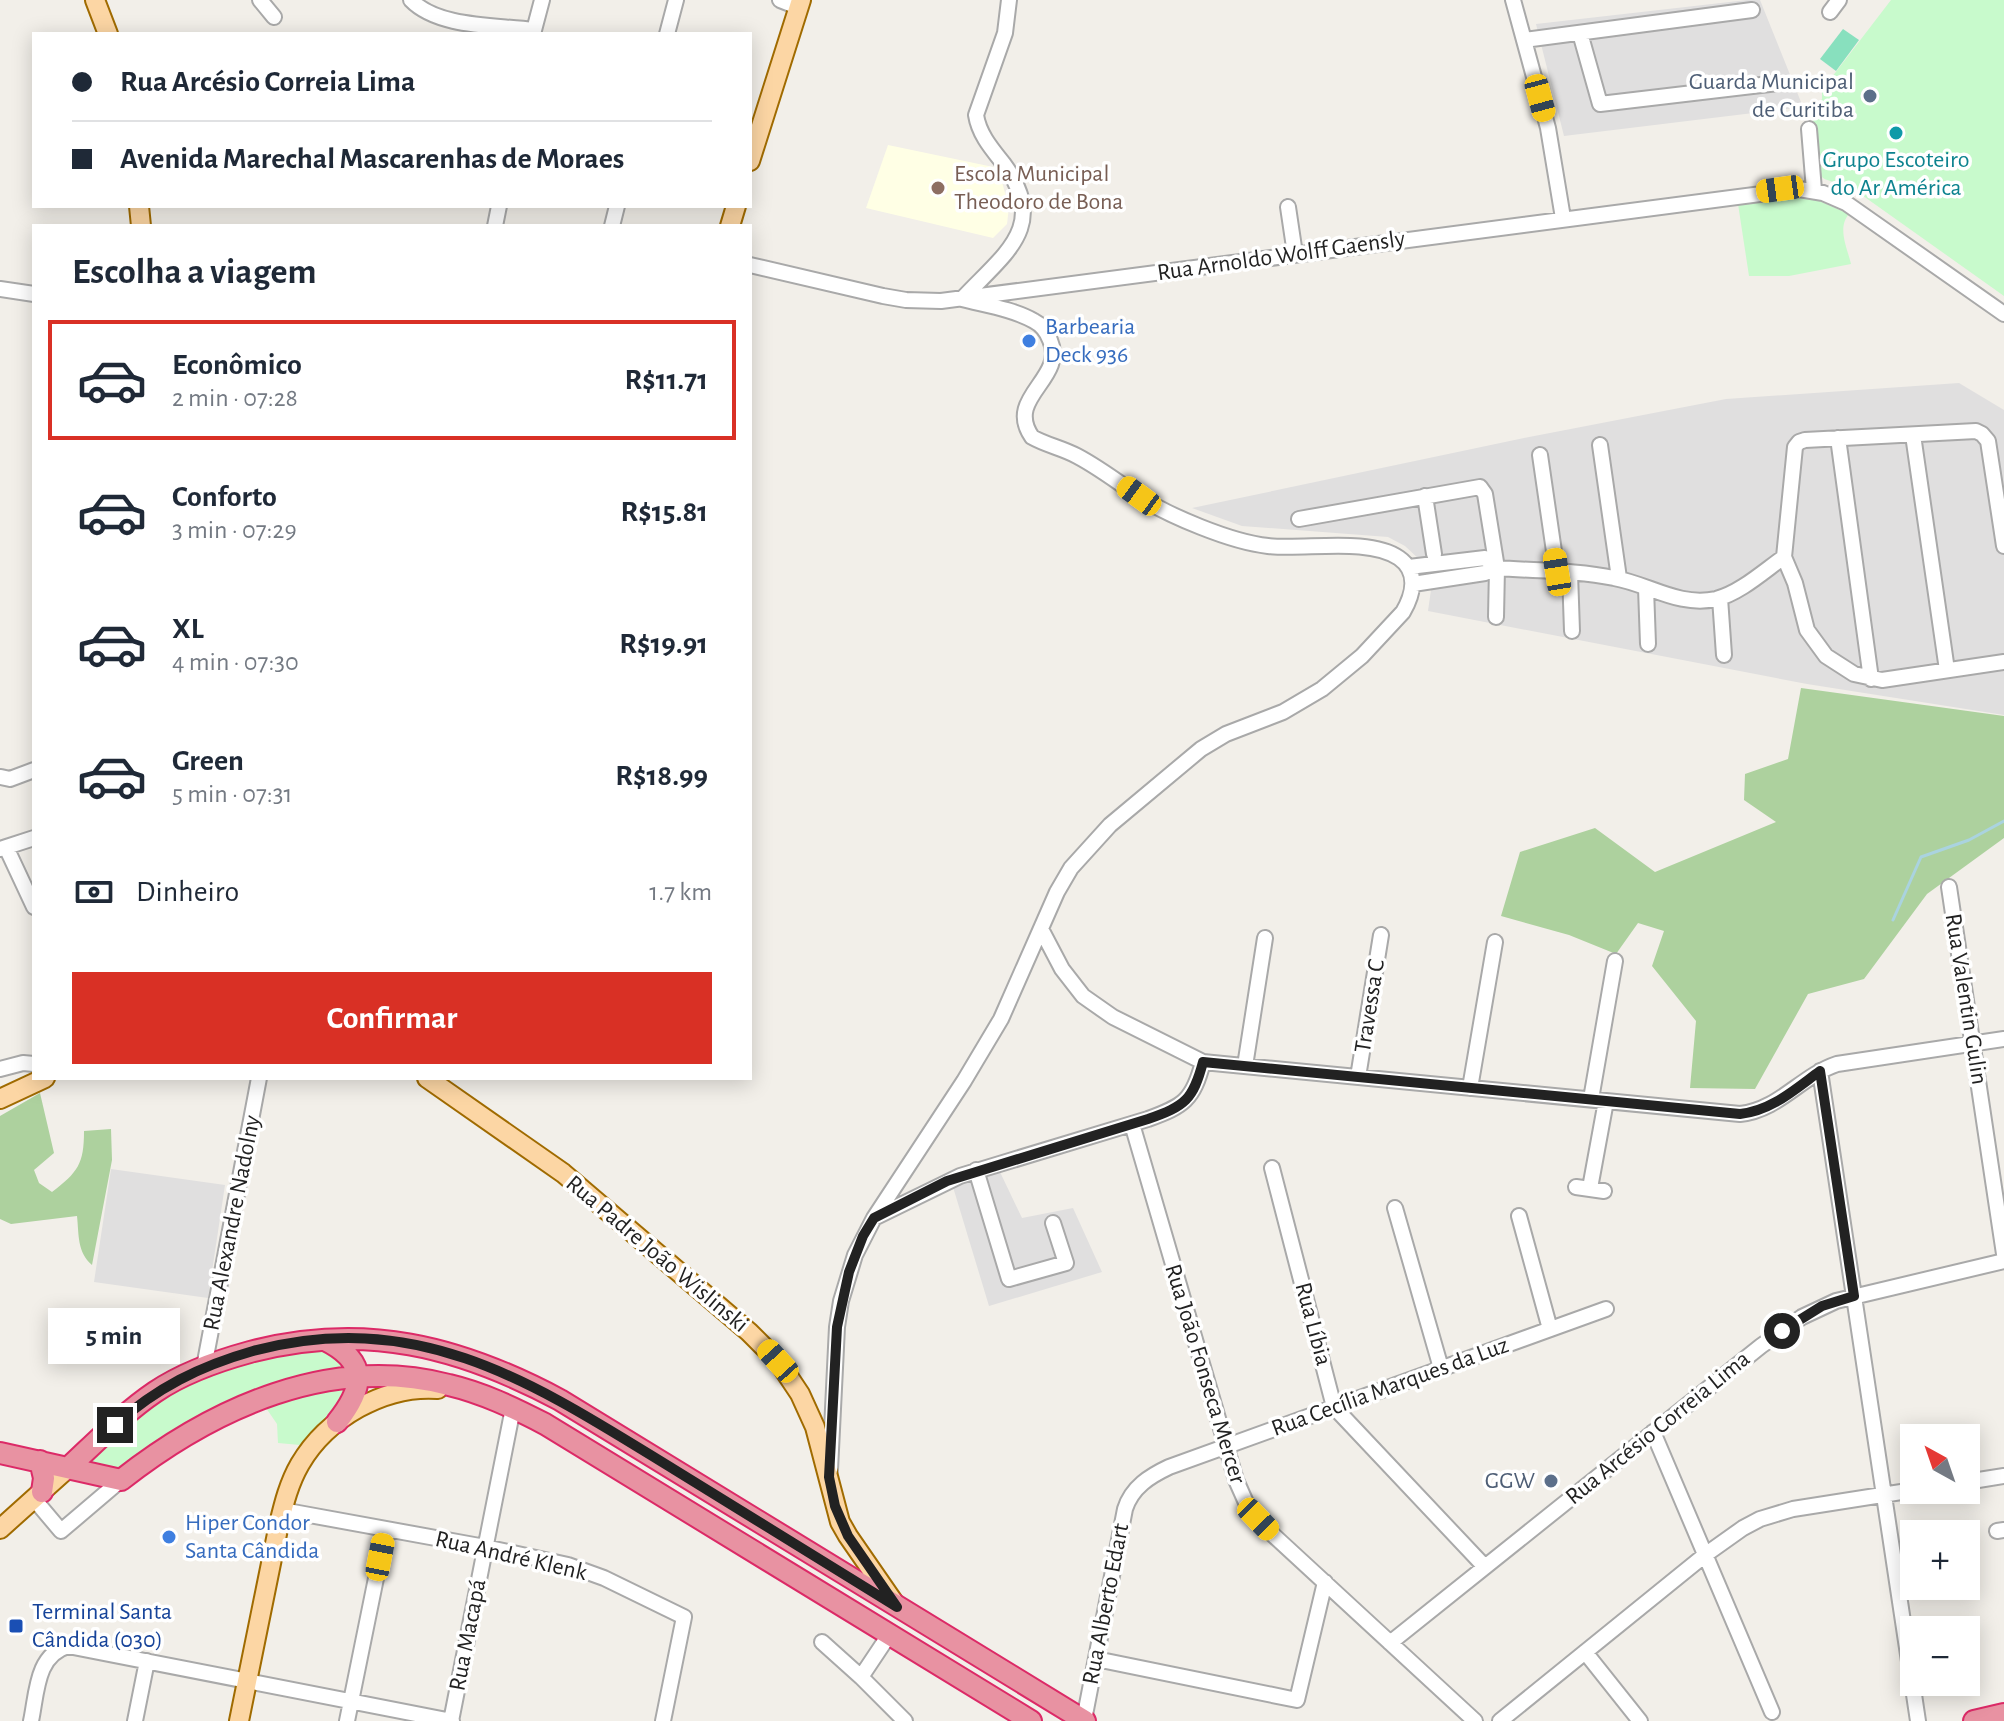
<!DOCTYPE html>
<html lang="pt">
<head>
<meta charset="utf-8">
<style>
	:root { --surface:#fff; --page:#f2f2f3; --text:#1f2937; --muted:#747a83; --line:#e0e1e3; --accent:#d93025 }
	body { margin:0; font-family:"Alegreya Sans",sans-serif; background:var(--page); color:var(--text); height:100vh; display:flex; flex-direction:column; font-size:30px; white-space:nowrap }
	* { box-sizing:border-box; margin:0 }
	p { font-size:26px; color:var(--muted) }
	.icon { flex:none; width:44px; height:44px; fill:none; stroke:currentColor; stroke-width:2; stroke-linecap:round; stroke-linejoin:round }
	.map { position:relative; flex:1; overflow:hidden }
	.drawer { position:absolute; left:32px; top:224px; width:720px; height:856px; display:flex; flex-direction:column; background:var(--surface); border-radius:0px; box-shadow:0 4px 20px #0003 }
	.drawer>* { flex:none }
	.hud { position:absolute; left:32px; top:32px; width:720px; height:176px; border-radius:0px; box-shadow:0 4px 20px #0003; display:grid; align-content:center; height:176px; padding:0 40px; background:var(--surface) }
	.needle { width:52px; rotate:320deg }
	.tools { position:absolute; left:1900px; top:1424px; display:grid; gap:16px }
	.tools a { display:grid; place-items:center; width:80px; height:80px; border-radius:0px; background:var(--surface); box-shadow:0 4px 20px #0003; font-size:40px }
	.end { position:absolute; width:36px; height:36px; margin:-18px; border:10px solid #222; background:#fff; box-shadow:0 0 0 4px #fff }
	.from { border-radius:50% }
	.bubble { position:absolute; height:56px; border-radius:0px; background:var(--surface); box-shadow:0 4px 20px #0003; font-size:26px; font-weight:600; line-height:56px; text-align:center }
	.car { position:absolute; width:24px; height:48px; margin:-24px -12px; border-radius:10px; box-shadow:0 0 6px 2px #0007; background:linear-gradient(#f5c518 24%,#345 0 40%,#f5c518 0 76%,#345 0 86%,#f5c518 0) }
	.hud b { display:flex; align-items:center; gap:28px; height:76px; font-size:30px }
	.hud b+b { border-top:2px solid var(--line) }
	.hud i { width:20px; height:20px; background:var(--text) }
	ul { padding:0; list-style:none }
	li { display:flex; align-items:center; gap:24px; height:120px; margin:0 16px 12px; padding:0 24px; border:4px solid transparent; border-radius:0px }
	li div { flex:1 }
	li b { display:block; font-size:30px }
	li em { font-style:normal; font-weight:600 }
	li.selected { border-color:var(--accent) }
	li>.icon { width:72px; height:72px; stroke-width:1.5 }
	h2 { padding:0 40px; font-size:36px; line-height:96px }
	.pay { display:flex; align-items:center; gap:20px; height:88px; padding:0 40px; font-size:30px }
	.pay p { margin-inline-start:auto }
	.action { display:flex; gap:16px; margin-top:auto; padding:16px 40px }
	.action a { flex:1; height:92px; border-radius:0px; background:var(--accent); color:#fff; font-size:32px; font-weight:600; line-height:92px; text-align:center }
	.map>svg:first-child { display:block }
</style>
</head>
<body>
<div class="map">
<svg width="2004" height="1721" viewBox="0 0 2004 1721">
	<rect width="100%" height="100%" fill="#f2efe9"/>
	<!-- residential -->
	<path fill="#e0dfdf" d="M 1747,0 L 1760,0 L 1803,107 L 1564,136 L 1536,24 Z
		M 1959,383 L 2004,410 L 2004,715 L 1807,684 L 1428,611 L 1431,590 L 1465,583 L 1463,561 L 1422,562 L 1405,546 L 1388,537 L 1242,526 L 1192,508 L 1524,438 L 1726,399 Z
		M 111,1169 L 225,1185 L 208,1298 L 94,1282 Z
		M 1000,1172 L 1022,1218 L 1073,1208 L 1102,1272 L 989,1306 L 953,1187 Z"/>
	<!-- education -->
	<path fill="#ffffe5" d="M 888,145 L 998,168 L 1009,207 L 1007,224 L 993,238 L 866,208 Z"/>
	<!-- forest -->
	<path fill="#add19e" d="M 1801,688 L 2004,716 L 2004,838 L 1927,894 L 1864,979 L 1808,994 L 1755,1089 L 1690,1088 L 1696,1021 L 1652,966 L 1664,931 L 1638,923 L 1616,954 L 1569,935 L 1501,916 L 1520,852 L 1595,828 L 1655,872 L 1776,822 L 1744,800 L 1745,774 L 1788,759 Z
		M 40,1093 L 54,1153 L 34,1170 L 39,1183 L 52,1192 C 78,1172 84,1164 84,1131 L 111,1129 L 112,1160 L 92,1265 C 77,1252 79,1235 77,1216 L 11,1224 L 0,1219 L 0,1116 Z"/>
	<!-- park -->
	<path fill="#c8facc" d="M 1891,0 L 2004,0 L 2004,296 L 1852,188 C 1844,184 1827,181 1823,178 C 1814,170 1811,128 1814,116 C 1815,109 1818,105 1822,99 L 1822,90 Z
		M 1786,197 L 1810,197 L 1849,214 C 1837,228 1847,247 1851,264 L 1789,276 L 1749,276 L 1738,204 Z
		M 301,1348 C 324,1350 334,1349 346,1371 L 122,1468 L 81,1467 C 109,1442 135,1415 167,1396 C 208,1371 256,1360 301,1348 Z
		M 351,1383 L 342,1403 L 300,1445 L 278,1443 L 277,1424 L 264,1405 Z"/>
	<!-- pitch -->
	<path fill="#88e0be" d="M 1843,29 L 1859,40 L 1836,71 L 1820,59 Z"/>
	<g fill="none" stroke-linecap="round" stroke-linejoin="round">
		<!-- stream -->
		<path stroke="#aad3df" stroke-width="3" d="M 1893,920 L 1921,857 L 1969,840 L 2004,821"/>
		<!-- minor casing -->
		<g stroke="#a9a9a9" stroke-width="18">
			<path id="minor" d="M 260,0 L 274,17
				M 411,0 C 438,28 496,25 533,30
				M 780,0 L 798,7
				M 1513,0 L 1548,128 L 1563,218
				M 1830,12 L 1839,0
				M 1580,33 L 1600,104 L 1778,83
				M 533,34 L 542,0
				M 667,34 L 676,0
				M 1524,40 L 1752,10
				M 1809,129 L 1814,190
				M 1288,207 L 1295,254
				M 495,226 L 499,206
				M 612,226 L 617,206
				M 750,265 L 883,296 L 906,300 L 941,301 L 1799,189 L 1823,193 L 1846,203 L 2004,314
				M 0,289 L 34,294
				M 962,299 C 1005,253 1050,226 1003,163 C 991,148 979,134 976,115 L 1005,33 L 1009,0
				M 1913,435 L 1947,670
				M 1838,438 L 1871,679
				M 1600,445 L 1619,578
				M 1540,455 L 1557,572
				M 1425,496 L 1434,554
				M 1299,519 L 1480,487 L 1485,494 L 1497,568 L 1496,617
				M 2004,546 L 1988,441 L 1982,434 L 1976,431 L 1805,440 L 1799,442 L 1795,447 L 1784,557 L 1795,583 L 1807,630 L 1826,656 L 1854,674 L 1882,680 L 2004,662
				M 1409,567 L 1485,558 L 1497,568
				M 1570,573 L 1572,631
				M 1413,584 L 1485,573 L 1497,568 C 1535,571 1576,570 1614,578 C 1649,584 1678,607 1716,599 C 1740,593 1764,571 1784,557
				M 1646,588 L 1648,644
				M 1720,598 L 1724,655
				M 1,777 L 10,779 L 34,770
				M 6,847 L 34,907
				M 0,849 L 34,838
				M 1949,887 L 2004,1254
				M 1041,929 L 1062,969 L 1083,996 L 1113,1017 L 1203,1062 L 1740,1114 C 1779,1110 1801,1076 1837,1064 L 2004,1039
				M 1245,1066 L 1265,938
				M 0,1069 L 23,1063 L 34,1064
				M 1820,1071 L 1918,1721
				M 1358,1077 L 1381,935
				M 1470,1088 L 1495,942
				M 1591,1099 L 1615,961
				M 1132,1124 L 1236,1480 L 1248,1507 L 1271,1533 L 1475,1721
				M 1272,1168 L 1334,1407 L 1485,1567
				M 976,1170 L 1009,1279 L 1066,1263 L 1053,1223
				M 1576,1187 L 1604,1191
				M 1590,1188 L 1606,1101
				M 1395,1208 L 1441,1368
				M 1519,1216 L 1550,1329
				M 874,1218 L 960,1176 L 1148,1119 C 1184,1106 1193,1100 1203,1062
				M 204,1367 L 259,1078
				M 1653,1432 L 1772,1712
				M 830,1470 L 837,1327 L 841,1301 L 855,1255 L 874,1218 L 964,1081 L 1001,1019 L 1057,892 L 1071,868 L 1110,825 L 1201,749 L 1226,734 L 1283,712 L 1322,689 L 1362,656 L 1403,612 C 1413,595 1419,572 1399,558 C 1369,537 1305,550 1268,546 C 1231,542 1169,516 1138,496 C 1118,482 1098,467 1077,456 C 1062,448 1046,445 1032,437 C 1004,397 1067,379 1050,340 C 1047,332 1042,325 1034,321 C 1013,309 985,305 962,299
				M 1966,1482 L 2004,1476
				M 34,1499 L 61,1531 L 121,1480
				M 282,1510 L 485,1547 L 568,1565 L 604,1578 L 684,1617 L 663,1721
				M 1997,1531 L 2004,1530
				M 889,1635 L 861,1677 L 905,1721
				M 822,1642 L 861,1677
				M 1390,1643 L 1761,1346 L 1802,1317 L 1836,1301 L 2004,1261
				M 1585,1652 L 1640,1721
				M 1096,1659 L 1297,1700 L 1325,1582
				M 1084,1720 L 1125,1509 C 1132,1487 1150,1476 1169,1467 L 1606,1309
				M 31,1721 C 37,1693 36,1655 68,1646 L 452,1721
				M 135,1721 L 147,1661
				M 347,1721 L 386,1529
				M 451,1721 L 513,1408
				M 1500,1721 L 1705,1555 L 1743,1528 L 1760,1519 L 1793,1509 L 1914,1490"/>
		</g>
		<!-- major casing -->
		<g stroke="#a06b00" stroke-width="22">
			<path id="major" d="M 95,0 L 108,34
				M 750,161 L 801,0
				M 139,206 L 141,226
				M 730,226 L 736,206
				M 427,1078 L 563,1173 L 749,1332 L 778,1361 L 800,1394 L 815,1427 L 840,1522 L 848,1536 L 895,1604
				M 0,1099 L 45,1078
				M 0,1529 L 68,1468
				M 239,1721 L 279,1524 C 284,1503 289,1483 300,1464 C 327,1418 384,1385 438,1389"/>
		</g>
		<!-- highway casing -->
		<g stroke="#dc2a67" stroke-width="24">
			<path id="highway" d="M 325,1340 C 369,1362 364,1388 337,1422
				M 0,1453 L 121,1480 C 213,1408 330,1354 449,1385 C 483,1393 514,1408 545,1424 L 1031,1721
				M 40,1461 L 44,1478 L 42,1492
				M 68,1468 C 96,1442 124,1413 155,1392 C 183,1373 217,1361 250,1352 C 364,1322 459,1346 560,1400 L 1085,1721
				M 1974,1721 L 2004,1714"/>
		</g>
		<!-- minor -->
		<use href="#minor" stroke="#fff" stroke-width="14"/>
		<!-- major -->
		<use href="#major" stroke="#fcd6a4" stroke-width="18"/>
		<!-- highway -->
		<use href="#highway" stroke="#e892a2" stroke-width="20"/>
	</g>
	<g fill="none" stroke-linecap="round" stroke-linejoin="round">
		<!-- route -->
		<path stroke="#222" stroke-width="10" d="M 115,1425 C 156,1388 200,1366 253,1351 C 422,1306 538,1386 675,1470 C 749,1516 823,1562 897,1607 L 848,1536 L 835,1506 L 829,1477 L 837,1327 L 849,1272 L 863,1236 L 874,1218 L 947,1181 L 1148,1119 C 1185,1106 1193,1100 1203,1062 L 1740,1114 C 1771,1111 1794,1090 1820,1071 L 1854,1296 L 1822,1306 L 1782,1331"/>
	</g>
	<!-- markers -->
	<g fill="#5c6f8a" stroke="#fff" stroke-width="3">
		<circle cx="1870" cy="96" r="8"/>
		<circle cx="1551" cy="1481" r="8"/>
	</g>
	<circle fill="#0f9aa8" stroke="#fff" stroke-width="3" cx="1896" cy="133" r="8"/>
	<circle fill="#8d6e63" stroke="#fff" stroke-width="3" cx="938" cy="188" r="8"/>
	<g fill="#3f7fe0" stroke="#fff" stroke-width="3">
		<circle cx="1029" cy="341" r="8"/>
		<circle cx="169" cy="1537" r="8"/>
	</g>
	<rect fill="#1a4fb4" stroke="#fff" stroke-width="3" x="8" y="1618" width="16" height="16" rx="4"/>
	<g text-anchor="middle" dominant-baseline="central" stroke-width="7" stroke-linejoin="round" paint-order="stroke">
		<!-- service labels -->
		<g font-size="24" fill="#4e5e75" stroke="#fff" text-anchor="end">
			<text x="1854" y="82">Guarda Municipal<tspan x="1854" dy="28">de Curitiba</tspan></text>
			<text x="1535" y="1481">GGW</text>
		</g>
		<!-- culture labels -->
		<g font-size="24" fill="#0d838f" stroke="#fff">
			<text x="1896" y="160">Grupo Escoteiro<tspan x="1896" dy="28">do Ar América</tspan></text>
		</g>
		<!-- education labels -->
		<g font-size="24" fill="#785e54" stroke="#fff" text-anchor="start">
			<text x="954" y="174">Escola Municipal<tspan x="954" dy="28">Theodoro de Bona</tspan></text>
		</g>
		<!-- street labels -->
		<g font-size="24" fill="#222" stroke="#fff">
			<text transform="translate(1281 256) rotate(-8)">Rua Arnoldo Wolff Gaensly</text>
			<text transform="translate(1966 999) rotate(81)">Rua Valentin Gulin</text>
			<text transform="translate(1370 1006) rotate(-81)">Travessa C</text>
			<text transform="translate(232 1223) rotate(-79)">Rua Alexandre Nadolny</text>
			<text transform="translate(657 1254) rotate(40)">Rua Padre João Wislinski</text>
			<text transform="translate(1313 1324) rotate(75)">Rua Líbia</text>
			<text transform="translate(1205 1374) rotate(73)">Rua João Fonseca Mercer</text>
			<text transform="translate(1390 1387) rotate(-20)">Rua Cecília Marques da Luz</text>
			<text transform="translate(1658 1428) rotate(-39)">Rua Arcésio Correia Lima</text>
			<text transform="translate(511 1556) rotate(13)">Rua André Klenk</text>
			<text transform="translate(1106 1604) rotate(-79)">Rua Alberto Edart</text>
			<text transform="translate(468 1635) rotate(-79)">Rua Macapá</text>
		</g>
		<!-- shop labels -->
		<g font-size="24" fill="#366cbe" stroke="#fff" text-anchor="start">
			<text x="1045" y="327">Barbearia<tspan x="1045" dy="28">Deck 936</tspan></text>
			<text x="185" y="1523">Hiper Condor<tspan x="185" dy="28">Santa Cândida</tspan></text>
		</g>
		<!-- transit labels -->
		<g font-size="24" fill="#164399" stroke="#fff" text-anchor="start">
			<text x="32" y="1612">Terminal Santa<tspan x="32" dy="28">Cândida (030)</tspan></text>
		</g>
	</g>
</svg>
<div class="tools">
<a><svg class="needle" viewBox="-14 -14 28 28"><path d="M0-13l5 13h-10z" fill="#e53935"/><path d="M0 13l5-13h-10z" fill="#747a83"/></svg></a>
<a>+</a>
<a>−</a>
</div>
<i class="end from" style="left:1782px;top:1331px"></i>
<i class="end" style="left:115px;top:1425px"></i>
<div class="bubble" style="left:48px;top:1308px;width:132px">5 min</div>
<i class="car" style="left:1540px;top:98px;rotate:165deg"></i>
<i class="car" style="left:1780px;top:189px;rotate:262deg"></i>
<i class="car" style="left:1139px;top:496px;rotate:306deg"></i>
<i class="car" style="left:1557px;top:572px;rotate:351deg"></i>
<i class="car" style="left:778px;top:1361px;rotate:318deg"></i>
<i class="car" style="left:1258px;top:1519px;rotate:136deg"></i>
<i class="car" style="left:380px;top:1557px;rotate:11deg"></i>
<div class="hud">
<b><i class="from"></i>Rua Arcésio Correia Lima</b>
<b><i></i>Avenida Marechal Mascarenhas de Moraes</b>
</div>
<section class="drawer">
<h2>Escolha a viagem</h2>
<ul>
<li class="selected"><svg class="icon" aria-label="car" viewBox="0 0 24 24"><path d="M5 17H2v-5l4-1 3-4h7l3 4 3 1v5h-3M9 17h6M6 11h13"/><circle cx="7" cy="17" r="2"/><circle cx="17" cy="17" r="2"/></svg><div><b>Econômico</b><p>2 min · 07:28</p></div><em>R$11.71</em></li>
<li><svg class="icon" aria-label="car" viewBox="0 0 24 24"><path d="M5 17H2v-5l4-1 3-4h7l3 4 3 1v5h-3M9 17h6M6 11h13"/><circle cx="7" cy="17" r="2"/><circle cx="17" cy="17" r="2"/></svg><div><b>Conforto</b><p>3 min · 07:29</p></div><em>R$15.81</em></li>
<li><svg class="icon" aria-label="car" viewBox="0 0 24 24"><path d="M5 17H2v-5l4-1 3-4h7l3 4 3 1v5h-3M9 17h6M6 11h13"/><circle cx="7" cy="17" r="2"/><circle cx="17" cy="17" r="2"/></svg><div><b>XL</b><p>4 min · 07:30</p></div><em>R$19.91</em></li>
<li><svg class="icon" aria-label="car" viewBox="0 0 24 24"><path d="M5 17H2v-5l4-1 3-4h7l3 4 3 1v5h-3M9 17h6M6 11h13"/><circle cx="7" cy="17" r="2"/><circle cx="17" cy="17" r="2"/></svg><div><b>Green</b><p>5 min · 07:31</p></div><em>R$18.99</em></li>
</ul>
<div class="pay"><svg class="icon" aria-label="cash" viewBox="0 0 24 24"><path d="M3 7h18v10H3z"/><circle cx="12" cy="12" r="2"/></svg>Dinheiro<p>1.7 km</p></div>
<div class="action"><a>Confirmar</a></div>
</section>
</div>
</body>
</html>
